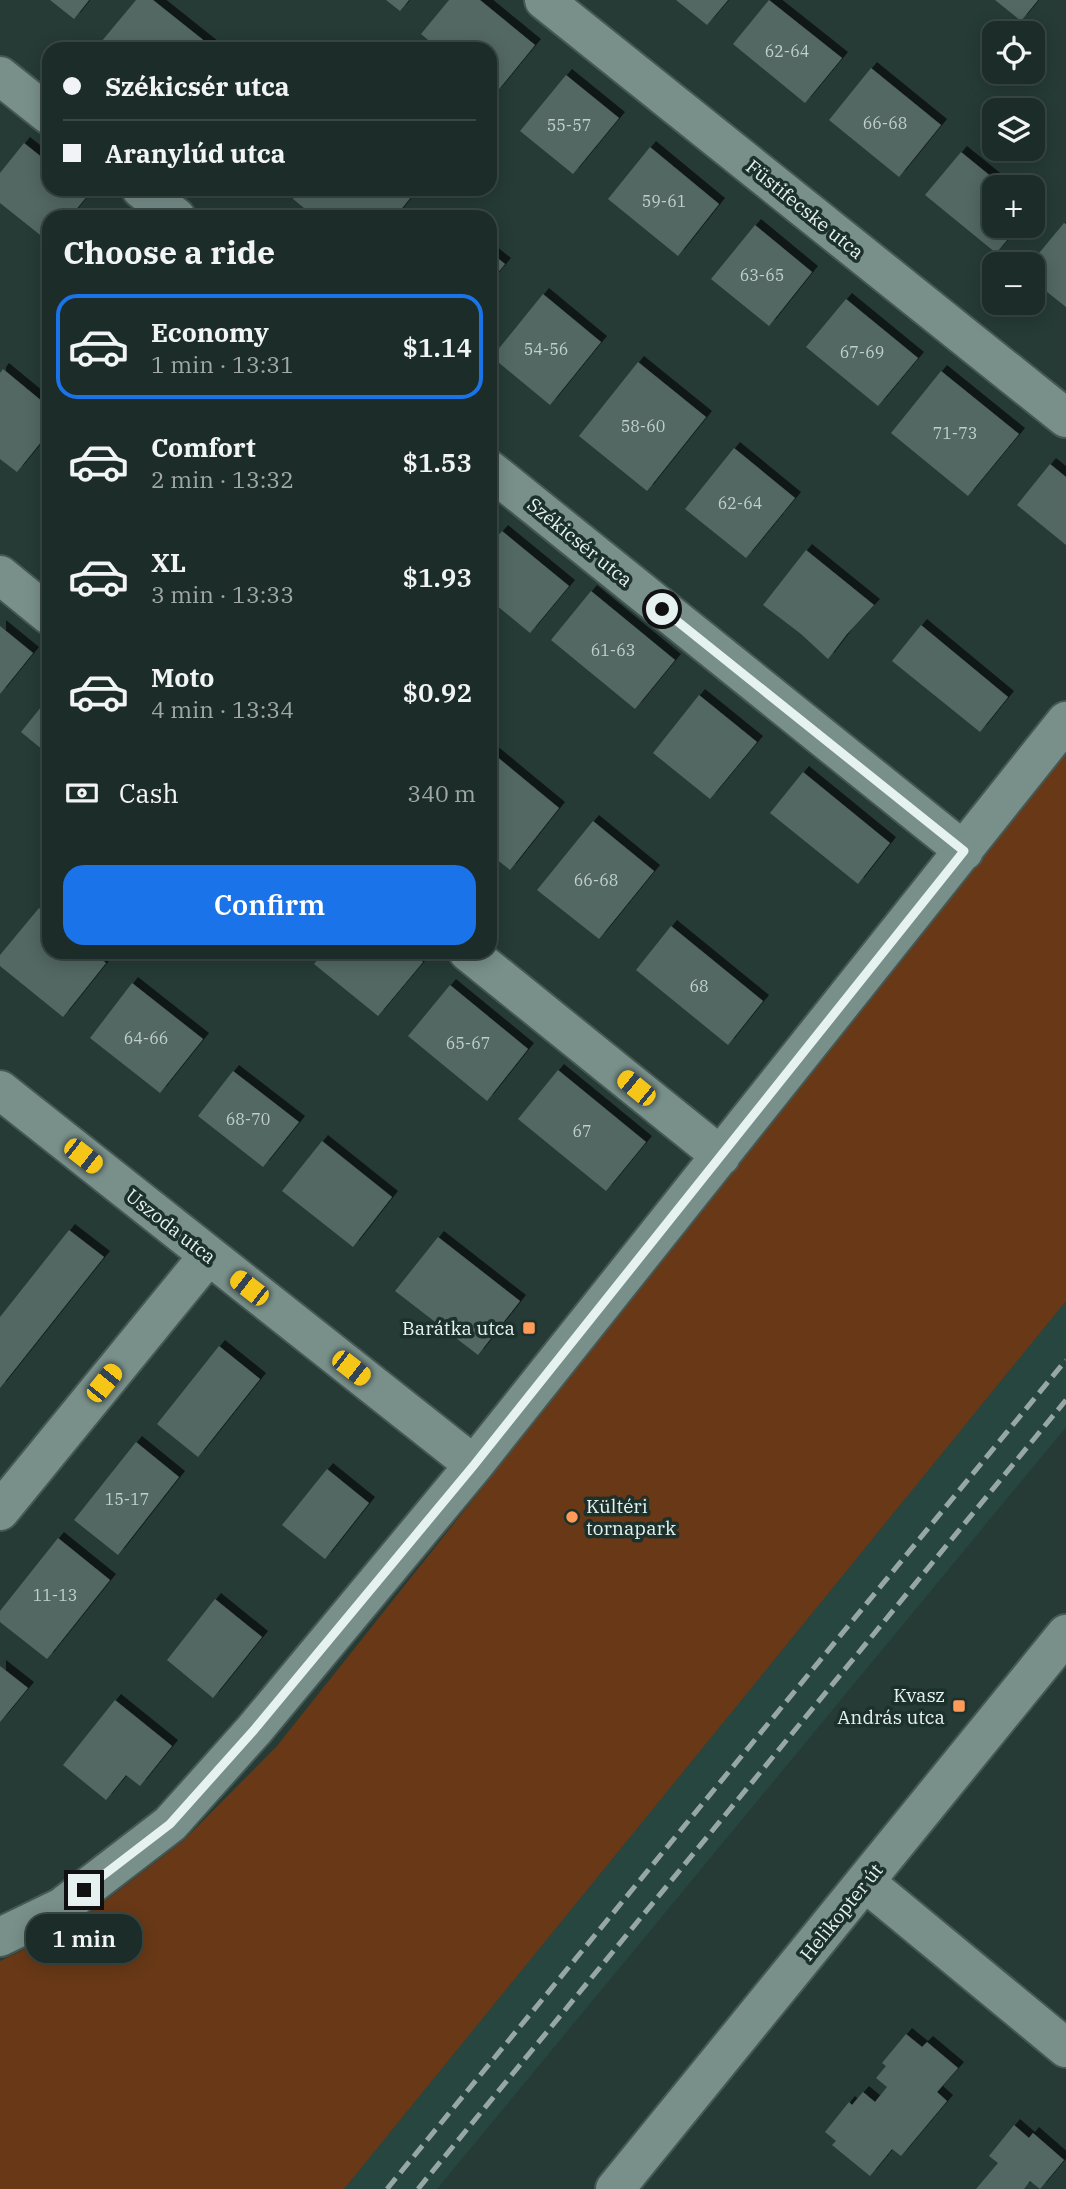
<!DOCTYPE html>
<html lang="en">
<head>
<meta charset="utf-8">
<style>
	:root { --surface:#1c2c28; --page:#293834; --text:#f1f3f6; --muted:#a0a7a8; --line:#3a4845; --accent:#1a73e8 }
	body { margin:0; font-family:"IBM Plex Serif",serif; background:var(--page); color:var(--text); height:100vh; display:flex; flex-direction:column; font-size:26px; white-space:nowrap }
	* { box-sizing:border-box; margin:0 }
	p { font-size:23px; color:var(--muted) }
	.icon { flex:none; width:38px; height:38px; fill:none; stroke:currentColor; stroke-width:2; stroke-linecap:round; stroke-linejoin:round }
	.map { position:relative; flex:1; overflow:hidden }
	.side { position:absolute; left:42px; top:210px; width:455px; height:749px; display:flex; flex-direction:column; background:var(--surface); border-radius:21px; box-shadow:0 4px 18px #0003,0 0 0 2px var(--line) }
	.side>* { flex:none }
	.guide { position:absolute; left:42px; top:42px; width:455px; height:154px; border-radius:21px; box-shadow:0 4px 18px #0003,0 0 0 2px var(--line); display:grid; align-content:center; height:154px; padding:0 21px; background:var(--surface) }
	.tools { position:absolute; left:982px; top:21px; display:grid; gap:14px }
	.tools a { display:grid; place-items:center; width:63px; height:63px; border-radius:14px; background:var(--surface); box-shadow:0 4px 18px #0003,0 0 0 2px var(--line); font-size:35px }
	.end { position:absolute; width:32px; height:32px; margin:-16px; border:9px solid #e6f2ef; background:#111; box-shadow:0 0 0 4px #111 }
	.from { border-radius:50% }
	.bubble { position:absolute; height:49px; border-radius:21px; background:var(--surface); box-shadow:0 4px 18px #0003,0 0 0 2px var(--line); font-size:23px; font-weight:600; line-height:49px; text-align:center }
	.car { position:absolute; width:21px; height:42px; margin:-21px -10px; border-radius:9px; box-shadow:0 0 5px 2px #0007; background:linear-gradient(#f5c518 24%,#345 0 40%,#f5c518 0 76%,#345 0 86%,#f5c518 0) }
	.guide b { display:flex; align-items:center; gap:24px; height:66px; font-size:26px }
	.guide b+b { border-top:2px solid var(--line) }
	.guide i { width:18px; height:18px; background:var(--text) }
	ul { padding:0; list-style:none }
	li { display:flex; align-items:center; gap:21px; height:105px; margin:0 14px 10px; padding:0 7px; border:4px solid transparent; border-radius:21px }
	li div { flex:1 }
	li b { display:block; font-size:26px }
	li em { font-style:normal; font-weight:600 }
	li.current { border-color:var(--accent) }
	li>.icon { width:63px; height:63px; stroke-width:1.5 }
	h2 { padding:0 21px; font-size:32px; line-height:84px }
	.pay { display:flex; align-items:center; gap:18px; height:77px; padding:0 21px; font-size:26px }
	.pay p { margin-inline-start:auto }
	.primary-button { display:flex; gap:14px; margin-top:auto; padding:14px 21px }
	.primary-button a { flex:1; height:80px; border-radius:21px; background:var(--accent); color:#fff; font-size:28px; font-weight:600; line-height:80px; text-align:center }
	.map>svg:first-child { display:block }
</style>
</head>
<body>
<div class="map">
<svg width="1066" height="2189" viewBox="0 0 1066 2189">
	<defs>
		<filter id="shadow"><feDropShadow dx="6" dy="-6" stdDeviation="0" flood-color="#0009"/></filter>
	</defs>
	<rect width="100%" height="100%" fill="#263b36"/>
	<!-- built -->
	<path fill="#284640" d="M 1066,1301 L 1066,1427 L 437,2189 L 344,2189 Z"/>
	<!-- green -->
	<path fill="#693917" d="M 1066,754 L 1066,1301 L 344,2189 L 0,2189 L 0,1961 L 74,1925 L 183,1841 L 277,1746 Z"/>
	<!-- building -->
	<path fill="#526863" filter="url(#shadow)" d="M 50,0 L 89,0 L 74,19 Z
		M 136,0 L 153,0 L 212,47 L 110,49 L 101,42 Z
		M 386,0 L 409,0 L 400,11 Z
		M 449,0 L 480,0 L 535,45 L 495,94 L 490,90 L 490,49 L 439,49 L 421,34 Z
		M 676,0 L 728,0 L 707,25 Z
		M 769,0 L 842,58 L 805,103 L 733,44 Z
		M 995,0 L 1038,0 L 1021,21 Z
		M 871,68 L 941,125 L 899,177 L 829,120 Z
		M 566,75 L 619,118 L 573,174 L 520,131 Z
		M 24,143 L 49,163 L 49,189 L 80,189 L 88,195 L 70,217 L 49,217 L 49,242 L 0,203 L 0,173 Z
		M 650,147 L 719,204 L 678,256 L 608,199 Z
		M 961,152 L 1004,187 L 994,187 L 994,226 L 1019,226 L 996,253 L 925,195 Z
		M 300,189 L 400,189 L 411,197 L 395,217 L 315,217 L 293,199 Z
		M 1064,223 L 1066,224 L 1066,307 L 1032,280 L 1032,264 L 1030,264 Z
		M 755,225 L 812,272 L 769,326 L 711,279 Z
		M 490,252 L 505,264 L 490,282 Z
		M 543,294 L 601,342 L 550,405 L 492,357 Z
		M 846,299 L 918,358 L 878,406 L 806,347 Z
		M 638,362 L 706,417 L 647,491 L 579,436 Z
		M 3,369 L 49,407 L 49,432 L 17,472 L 0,459 L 0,373 Z
		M 941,371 L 1019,434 L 968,496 L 891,433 Z
		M 734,448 L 795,498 L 746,558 L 685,509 Z
		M 1050,464 L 1066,477 L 1066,545 L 1017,505 Z
		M 502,531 L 569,586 L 530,633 L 490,600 L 490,545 Z
		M 806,550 L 874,605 L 847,634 L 828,659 L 801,634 L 763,605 Z
		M 591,591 L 675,660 L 635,709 L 551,640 Z
		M 921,625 L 1008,697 L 980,732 L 892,661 Z
		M 0,626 L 33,653 L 0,694 Z
		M 699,695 L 757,742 L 710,799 L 653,753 Z
		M 49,697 L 49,755 L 21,732 Z
		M 490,751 L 559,808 L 510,870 L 490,854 Z
		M 803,772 L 890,843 L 858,884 L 770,813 Z
		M 593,821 L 654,871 L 599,939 L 537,890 Z
		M 39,908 L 49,917 L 49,952 L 92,952 L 106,963 L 63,1017 L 0,966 L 0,955 Z
		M 671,926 L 763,1001 L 728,1045 L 636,970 Z
		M 324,952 L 411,952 L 423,962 L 378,1016 L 314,964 Z
		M 132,983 L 203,1039 L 160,1093 L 90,1038 Z
		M 450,985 L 528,1049 L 487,1101 L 408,1036 Z
		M 558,1070 L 646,1142 L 606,1191 L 518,1119 Z
		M 233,1071 L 299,1122 L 263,1167 L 198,1116 Z
		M 322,1141 L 392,1197 L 353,1247 L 282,1191 Z
		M 69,1230 L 104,1257 L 0,1388 L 0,1317 Z
		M 438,1237 L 520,1301 L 478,1355 L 395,1291 Z
		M 219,1346 L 260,1379 L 198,1457 L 157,1424 Z
		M 136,1442 L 179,1477 L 118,1555 L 74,1520 Z
		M 327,1469 L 369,1503 L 325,1559 L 282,1525 Z
		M 58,1538 L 110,1580 L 47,1659 L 0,1622 L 0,1611 Z
		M 215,1599 L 262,1637 L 213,1698 L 167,1660 Z
		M 0,1666 L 28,1688 L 0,1722 Z
		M 115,1700 L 172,1746 L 140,1786 L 126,1775 L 106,1800 L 63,1765 Z
		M 906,2034 L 922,2047 L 927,2042 L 958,2068 L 937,2092 L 947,2101 L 901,2156 L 892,2149 L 870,2176 L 832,2145 L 836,2141 L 825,2132 L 849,2102 L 852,2105 L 863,2092 L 875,2102 L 887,2087 L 876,2078 L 886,2066 L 882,2063 Z
		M 1014,2125 L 1029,2138 L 1033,2133 L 1064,2160 L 1040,2189 L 1030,2181 L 1024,2189 L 976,2189 L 998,2163 L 989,2156 Z"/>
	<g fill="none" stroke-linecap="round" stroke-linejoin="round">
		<!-- minor casing -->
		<g stroke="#465854" stroke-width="42">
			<path id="minor" d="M 544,0 L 1066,418
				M 0,76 L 49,115
				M 141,189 L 176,217
				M 490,470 L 964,851
				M 0,575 L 49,615
				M 468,952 L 721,1156
				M 0,1090 L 474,1465
				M 0,1511 L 208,1256
				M 865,1882 L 1066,2048
				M 0,1937 L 62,1907 L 170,1824 L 254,1730 L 474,1465 L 1066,721"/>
		</g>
		<!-- tertiary casing -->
		<g stroke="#465854" stroke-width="42">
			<path id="tertiary" d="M 615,2189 L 1066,1634"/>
		</g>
		<!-- minor -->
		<use href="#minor" stroke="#788f8a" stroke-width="38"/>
		<!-- tertiary -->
		<use href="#tertiary" stroke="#788f8a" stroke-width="38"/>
		<!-- rail -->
		<path stroke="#97a7a3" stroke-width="5" stroke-dasharray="14 7" stroke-linecap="butt" d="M 387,2189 L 1066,1360
			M 418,2189 L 1066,1400"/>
	</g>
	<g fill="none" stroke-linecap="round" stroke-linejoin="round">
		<!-- route -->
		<path stroke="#e6f2ef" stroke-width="9" d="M 84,1890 L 170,1824 L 254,1730 L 474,1465 L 964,851 L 662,609"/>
	</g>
	<!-- markers -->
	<g fill="#fe9b58" stroke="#1c302c" stroke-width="2.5">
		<rect x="522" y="1321" width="14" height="14" rx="3.5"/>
		<circle cx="572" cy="1517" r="7"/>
		<rect x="952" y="1699" width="14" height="14" rx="3.5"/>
	</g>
	<g text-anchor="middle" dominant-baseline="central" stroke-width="7" stroke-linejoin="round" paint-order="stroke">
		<!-- number labels -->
		<g font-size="16" fill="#c1d0cc">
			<text x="787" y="51">62-64</text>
			<text x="885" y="123">66-68</text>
			<text x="569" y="125">55-57</text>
			<text x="664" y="201">59-61</text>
			<text x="762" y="275">63-65</text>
			<text x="546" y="349">54-56</text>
			<text x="862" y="352">67-69</text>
			<text x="643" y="426">58-60</text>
			<text x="955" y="433">71-73</text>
			<text x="740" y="503">62-64</text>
			<text x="613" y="650">61-63</text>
			<text x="596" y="880">66-68</text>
			<text x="699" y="986">68</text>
			<text x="146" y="1038">64-66</text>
			<text x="468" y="1043">65-67</text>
			<text x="248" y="1119">68-70</text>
			<text x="582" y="1131">67</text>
			<text x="127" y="1499">15-17</text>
			<text x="55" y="1595">11-13</text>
		</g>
		<!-- street labels -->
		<g font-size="19" fill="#e6f2ef" stroke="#1c302c">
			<text transform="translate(805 209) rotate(39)">Füstifecske utca</text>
			<text transform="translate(580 542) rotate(39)">Székicsér utca</text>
			<text transform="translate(171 1226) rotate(38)">Uszoda utca</text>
			<text transform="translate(841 1912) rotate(-51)">Helikopter út</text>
		</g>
		<!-- poi labels -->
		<g font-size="19" fill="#e6f2ef" stroke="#1c302c" text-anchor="end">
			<text x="515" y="1328">Barátka utca</text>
			<text x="586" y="1506" text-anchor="start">Kültéri<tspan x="586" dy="22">tornapark</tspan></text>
			<text x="945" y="1695">Kvasz<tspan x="945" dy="22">András utca</tspan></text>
		</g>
	</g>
</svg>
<div class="tools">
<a><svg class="icon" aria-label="locate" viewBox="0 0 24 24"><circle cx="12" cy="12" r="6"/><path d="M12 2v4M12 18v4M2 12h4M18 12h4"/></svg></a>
<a><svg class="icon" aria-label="layers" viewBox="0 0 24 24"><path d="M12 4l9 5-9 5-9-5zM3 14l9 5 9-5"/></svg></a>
<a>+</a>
<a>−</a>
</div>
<i class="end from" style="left:662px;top:609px"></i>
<i class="end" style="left:84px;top:1890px"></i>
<div class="bubble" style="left:26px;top:1914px;width:116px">1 min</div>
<i class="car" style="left:636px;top:1088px;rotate:309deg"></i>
<i class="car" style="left:83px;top:1156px;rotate:128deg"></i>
<i class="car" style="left:249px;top:1288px;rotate:308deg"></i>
<i class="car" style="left:351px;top:1368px;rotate:128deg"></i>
<i class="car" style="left:104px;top:1383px;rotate:39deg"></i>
<div class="guide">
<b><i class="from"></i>Székicsér utca</b>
<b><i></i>Aranylúd utca</b>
</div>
<section class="side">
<h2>Choose a ride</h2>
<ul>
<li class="current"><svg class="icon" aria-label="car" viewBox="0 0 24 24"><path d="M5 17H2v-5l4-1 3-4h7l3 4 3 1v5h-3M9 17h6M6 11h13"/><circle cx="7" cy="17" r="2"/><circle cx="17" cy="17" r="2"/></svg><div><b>Economy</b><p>1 min · 13:31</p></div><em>$1.14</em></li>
<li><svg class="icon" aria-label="car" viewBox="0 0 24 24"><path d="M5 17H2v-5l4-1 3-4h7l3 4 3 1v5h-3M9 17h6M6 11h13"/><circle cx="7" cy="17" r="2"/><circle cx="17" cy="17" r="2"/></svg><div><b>Comfort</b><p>2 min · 13:32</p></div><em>$1.53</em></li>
<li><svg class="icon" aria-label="car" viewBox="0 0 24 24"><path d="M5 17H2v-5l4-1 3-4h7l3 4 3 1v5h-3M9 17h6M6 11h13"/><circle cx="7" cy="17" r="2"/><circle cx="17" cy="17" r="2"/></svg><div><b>XL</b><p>3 min · 13:33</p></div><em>$1.93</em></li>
<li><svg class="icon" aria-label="car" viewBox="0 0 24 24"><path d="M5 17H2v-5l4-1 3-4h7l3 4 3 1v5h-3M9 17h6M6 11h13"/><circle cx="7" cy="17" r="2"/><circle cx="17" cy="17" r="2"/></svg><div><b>Moto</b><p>4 min · 13:34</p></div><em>$0.92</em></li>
</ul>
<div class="pay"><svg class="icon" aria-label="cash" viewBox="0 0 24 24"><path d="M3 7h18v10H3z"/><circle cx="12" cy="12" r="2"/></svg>Cash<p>340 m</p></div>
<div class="primary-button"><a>Confirm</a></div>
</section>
</div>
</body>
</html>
